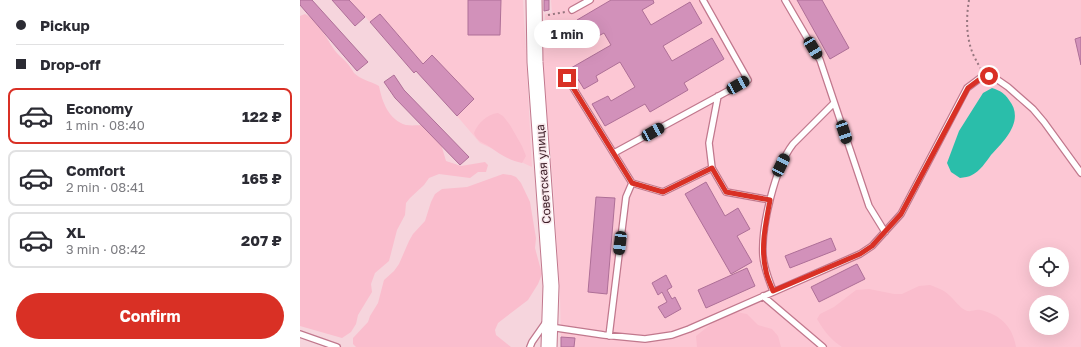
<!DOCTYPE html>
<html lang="en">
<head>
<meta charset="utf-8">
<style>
	:root { --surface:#fff; --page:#f7f7f7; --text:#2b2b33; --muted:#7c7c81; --line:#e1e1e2; --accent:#d93025 }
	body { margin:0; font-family:"Golos Text",sans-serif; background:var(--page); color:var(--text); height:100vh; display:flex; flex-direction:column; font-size:15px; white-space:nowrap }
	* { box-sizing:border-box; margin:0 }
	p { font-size:13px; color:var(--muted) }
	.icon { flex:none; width:22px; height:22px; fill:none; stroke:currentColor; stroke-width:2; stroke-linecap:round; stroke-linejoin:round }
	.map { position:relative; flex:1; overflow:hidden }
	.drawer { display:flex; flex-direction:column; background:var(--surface); width:300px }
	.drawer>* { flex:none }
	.hud { display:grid; align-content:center; height:88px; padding:0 16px; background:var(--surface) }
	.buttons { position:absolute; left:729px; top:247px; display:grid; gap:8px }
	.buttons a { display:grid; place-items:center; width:40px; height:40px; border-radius:50%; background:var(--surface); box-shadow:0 4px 16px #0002; font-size:20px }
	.end { position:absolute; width:18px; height:18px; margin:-9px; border:5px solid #d93025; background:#fff; box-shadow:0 0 0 2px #fff }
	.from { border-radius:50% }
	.bubble { position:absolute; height:28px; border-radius:14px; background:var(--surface); box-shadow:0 4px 16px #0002; font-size:13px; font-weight:700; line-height:28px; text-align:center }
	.car { position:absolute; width:12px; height:24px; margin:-12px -6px; border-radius:5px; box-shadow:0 0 3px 1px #0007; background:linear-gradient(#222 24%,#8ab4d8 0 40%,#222 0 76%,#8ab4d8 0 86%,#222 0) }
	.hud b { display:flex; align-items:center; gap:14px; height:38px; font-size:15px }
	.hud b+b { border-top:1px solid var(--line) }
	.hud i { width:10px; height:10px; background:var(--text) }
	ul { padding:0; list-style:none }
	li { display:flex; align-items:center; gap:12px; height:56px; margin:0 8px 6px; padding:0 8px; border:2px solid var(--line); border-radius:8px }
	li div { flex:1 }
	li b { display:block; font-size:15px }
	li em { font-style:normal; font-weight:700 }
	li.selected { border-color:var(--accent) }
	li>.icon { width:36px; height:36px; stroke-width:1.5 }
	.button { display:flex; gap:8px; margin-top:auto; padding:8px 16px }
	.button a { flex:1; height:46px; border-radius:24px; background:var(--accent); color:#fff; font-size:16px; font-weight:700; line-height:46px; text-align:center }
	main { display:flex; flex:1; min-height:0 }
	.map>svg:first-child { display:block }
</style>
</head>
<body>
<main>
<section class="drawer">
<div class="hud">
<b><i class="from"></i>Pickup</b>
<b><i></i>Drop-off</b>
</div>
<ul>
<li class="selected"><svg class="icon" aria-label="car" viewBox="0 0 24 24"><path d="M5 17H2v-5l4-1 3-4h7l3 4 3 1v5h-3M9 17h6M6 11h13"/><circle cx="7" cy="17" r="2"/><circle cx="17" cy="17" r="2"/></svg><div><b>Economy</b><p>1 min · 08:40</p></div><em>122 ₽</em></li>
<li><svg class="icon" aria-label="car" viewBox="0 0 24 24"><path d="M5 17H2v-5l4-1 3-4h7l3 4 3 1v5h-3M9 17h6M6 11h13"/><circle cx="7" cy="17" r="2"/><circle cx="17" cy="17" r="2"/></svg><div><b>Comfort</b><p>2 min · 08:41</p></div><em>165 ₽</em></li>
<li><svg class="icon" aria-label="car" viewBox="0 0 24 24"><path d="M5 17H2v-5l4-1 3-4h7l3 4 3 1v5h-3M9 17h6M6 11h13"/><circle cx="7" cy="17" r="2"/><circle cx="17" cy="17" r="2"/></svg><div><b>XL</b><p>3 min · 08:42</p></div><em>207 ₽</em></li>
</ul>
<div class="button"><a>Confirm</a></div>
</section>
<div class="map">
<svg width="781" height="347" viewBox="0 0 781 347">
	<rect width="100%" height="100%" fill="#f6d5dd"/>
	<!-- built -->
	<path fill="#fcc7d4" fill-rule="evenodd" d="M 49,0 L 223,0 L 232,167 L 180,143 L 157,116 L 173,99 L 132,56 L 123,64 L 80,14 L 70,22 Z
		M 251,0 L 781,0 L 781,347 L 261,347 L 260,295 L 253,184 L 241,43 L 246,42 L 245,14 L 252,13 ZM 736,254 L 762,254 L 762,280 L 736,280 ZM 736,302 L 762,302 L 762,328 L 736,328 Z"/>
	<!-- green -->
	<path fill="#fabdcd" d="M 5,14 C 19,21 27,40 36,52 C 39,56 44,59 47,63 C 50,66 52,70 54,73 C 61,80 70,81 79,86 C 82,102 89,120 106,125 C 112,126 119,125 125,125 L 141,144 L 146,161 L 161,166 L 185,162 L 188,165 L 186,172 L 178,172 L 170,178 L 139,174 L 129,178 L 124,185 L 110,198 L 106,203 L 105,215 L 97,230 L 89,261 L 75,273 L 71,284 L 72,292 L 58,315 L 56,324 L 51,332 L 42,338 L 0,326 L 0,16 Z
		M 198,113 L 203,116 L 210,125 L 222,146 L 226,156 L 222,163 C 209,160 201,155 190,147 C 183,142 177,142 174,133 C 178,123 187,114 198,113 Z
		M 203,174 L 211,175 L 216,177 L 221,183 L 230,202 L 236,238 L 235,248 L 242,274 L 238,284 L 228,300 L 198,323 L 195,330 L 196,335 L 211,347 L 56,347 L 53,344 L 53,338 L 68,322 L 70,316 L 78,303 L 84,280 L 94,271 L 99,264 L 109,241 L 113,234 L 125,221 L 131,202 L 135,194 L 142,189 L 167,187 Z
		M 630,285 C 638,288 644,290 649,295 C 655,300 658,306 665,310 C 670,313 675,309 680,310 C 700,314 713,327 716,347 L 542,347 C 530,339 524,331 517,319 L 520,314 L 534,307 L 556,290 L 569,289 L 594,294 L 602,294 L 619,286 Z
		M 436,312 L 447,314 L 458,325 L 472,329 L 478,336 L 481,347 L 397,347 L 396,336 C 409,326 420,316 436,312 Z"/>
	<!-- water -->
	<path fill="#2abeaa" d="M 692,88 C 701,91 704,93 709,100 C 725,120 705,140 691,155 C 686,162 680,171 672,175 C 669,177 664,177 660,178 L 651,172 L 647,163 L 659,131 L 683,93 Z"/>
	<!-- building -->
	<path fill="#d291ba" stroke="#ae6f97" d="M 0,0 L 12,0 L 68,62 L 57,71 L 0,5 Z
		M 32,0 L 49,0 L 65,17 L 55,26 Z
		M 168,0 L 201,0 L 200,35 L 168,35 Z
		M 244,0 L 249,0 L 249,10 L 244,11 Z
		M 311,0 L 353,0 L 354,3 L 342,10 L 351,25 L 390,2 L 402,23 L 363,46 L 372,61 L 412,38 L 424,59 L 384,83 L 388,90 L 350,112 L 345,104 L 305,126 L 292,104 L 308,96 L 311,101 L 335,87 L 320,62 L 296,76 L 298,81 L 284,89 L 271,68 L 311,45 L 304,33 L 289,41 L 277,20 Z
		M 497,0 L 522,0 L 549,48 L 530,59 Z
		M 80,14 L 123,64 L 132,55 L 174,99 L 157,116 L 116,71 L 114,73 L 70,22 Z
		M 781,37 L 781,65 L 775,39 Z
		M 94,75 L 104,90 L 169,157 L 160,165 L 95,98 L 84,82 Z
		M 406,182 L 425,216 L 438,208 L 450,229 L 437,236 L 452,262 L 431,274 L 385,194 Z
		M 296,197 L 315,198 L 307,294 L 288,292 Z
		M 531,238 L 536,250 L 490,268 L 485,256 Z
		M 557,264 L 565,279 L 519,302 L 511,287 Z
		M 447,268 L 455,286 L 406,308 L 398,290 Z
		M 366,275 L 372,287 L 367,290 L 372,299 L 375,297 L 381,309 L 365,318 L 358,307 L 367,302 L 362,292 L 358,295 L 352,283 Z
		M 261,337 L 275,338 L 274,347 L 261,347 Z"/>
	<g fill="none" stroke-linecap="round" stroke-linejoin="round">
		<!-- lane casing -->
		<g stroke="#c1788d" stroke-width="8">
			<path id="lane" d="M 485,0 L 520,60 L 569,206 L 585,232
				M 272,10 L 290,0
				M 267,78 L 332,183 L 363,192 L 412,168 L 409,143 L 418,96
				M 314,153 L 448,80 L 403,0
				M 412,168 L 426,192 L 470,200
				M 473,291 C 469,280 464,268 463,256 C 461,227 475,167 493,144 L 534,103
				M 463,296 L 523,347
				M 250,327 L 304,335 L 345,339 L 372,335 L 389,329 L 560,254 L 572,246 L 601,214 L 667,88 L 683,76 L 695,78 L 708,87 L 733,109 L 744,122 L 781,173
				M 0,334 L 37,347
				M 309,336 L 326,197 L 332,183
				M 230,347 L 232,342 L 246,322"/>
		</g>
		<!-- secondary casing -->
		<g stroke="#c1788d" stroke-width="17">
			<path id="secondary" d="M 234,0 L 235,62 L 251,286 L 249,347"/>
		</g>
		<!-- path -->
		<path stroke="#96767f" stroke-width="2" stroke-dasharray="2 3" stroke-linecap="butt" d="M 669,0 C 666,18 666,37 673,54 C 675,59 678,63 680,68
			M 248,15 L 265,12"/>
		<!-- lane -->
		<use href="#lane" stroke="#fff" stroke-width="5.5"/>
		<!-- secondary -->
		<use href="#secondary" stroke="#fff" stroke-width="15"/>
	</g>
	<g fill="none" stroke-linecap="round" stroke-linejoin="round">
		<!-- route -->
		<path stroke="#d93025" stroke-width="5" d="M 267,78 L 332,183 L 363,192 L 412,168 L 426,192 L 470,200 C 466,223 460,247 466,271 C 467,278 471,285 473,291 L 560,254 L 572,246 L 601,214 L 668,88 L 684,76 L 689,76"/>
	</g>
	<g text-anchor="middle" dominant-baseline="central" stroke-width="3" stroke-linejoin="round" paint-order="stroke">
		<!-- street labels -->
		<g font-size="12" fill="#3c1e27" stroke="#f8e7eb">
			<text transform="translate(243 174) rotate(-94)">Советская улица</text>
		</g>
	</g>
</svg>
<div class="buttons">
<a><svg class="icon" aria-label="locate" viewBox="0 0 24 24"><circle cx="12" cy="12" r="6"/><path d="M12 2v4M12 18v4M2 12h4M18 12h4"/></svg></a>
<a><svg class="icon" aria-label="layers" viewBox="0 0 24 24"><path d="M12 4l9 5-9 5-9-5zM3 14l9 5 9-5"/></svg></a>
</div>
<i class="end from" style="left:689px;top:76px"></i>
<i class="end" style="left:267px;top:78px"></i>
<div class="bubble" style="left:234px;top:20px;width:66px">1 min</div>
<i class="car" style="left:513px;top:48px;rotate:149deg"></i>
<i class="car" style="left:438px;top:85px;rotate:61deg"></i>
<i class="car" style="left:353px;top:132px;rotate:61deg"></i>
<i class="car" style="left:544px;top:132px;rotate:162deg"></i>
<i class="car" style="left:481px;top:165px;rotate:26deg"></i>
<i class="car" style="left:320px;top:243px;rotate:187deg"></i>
</div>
</main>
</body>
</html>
